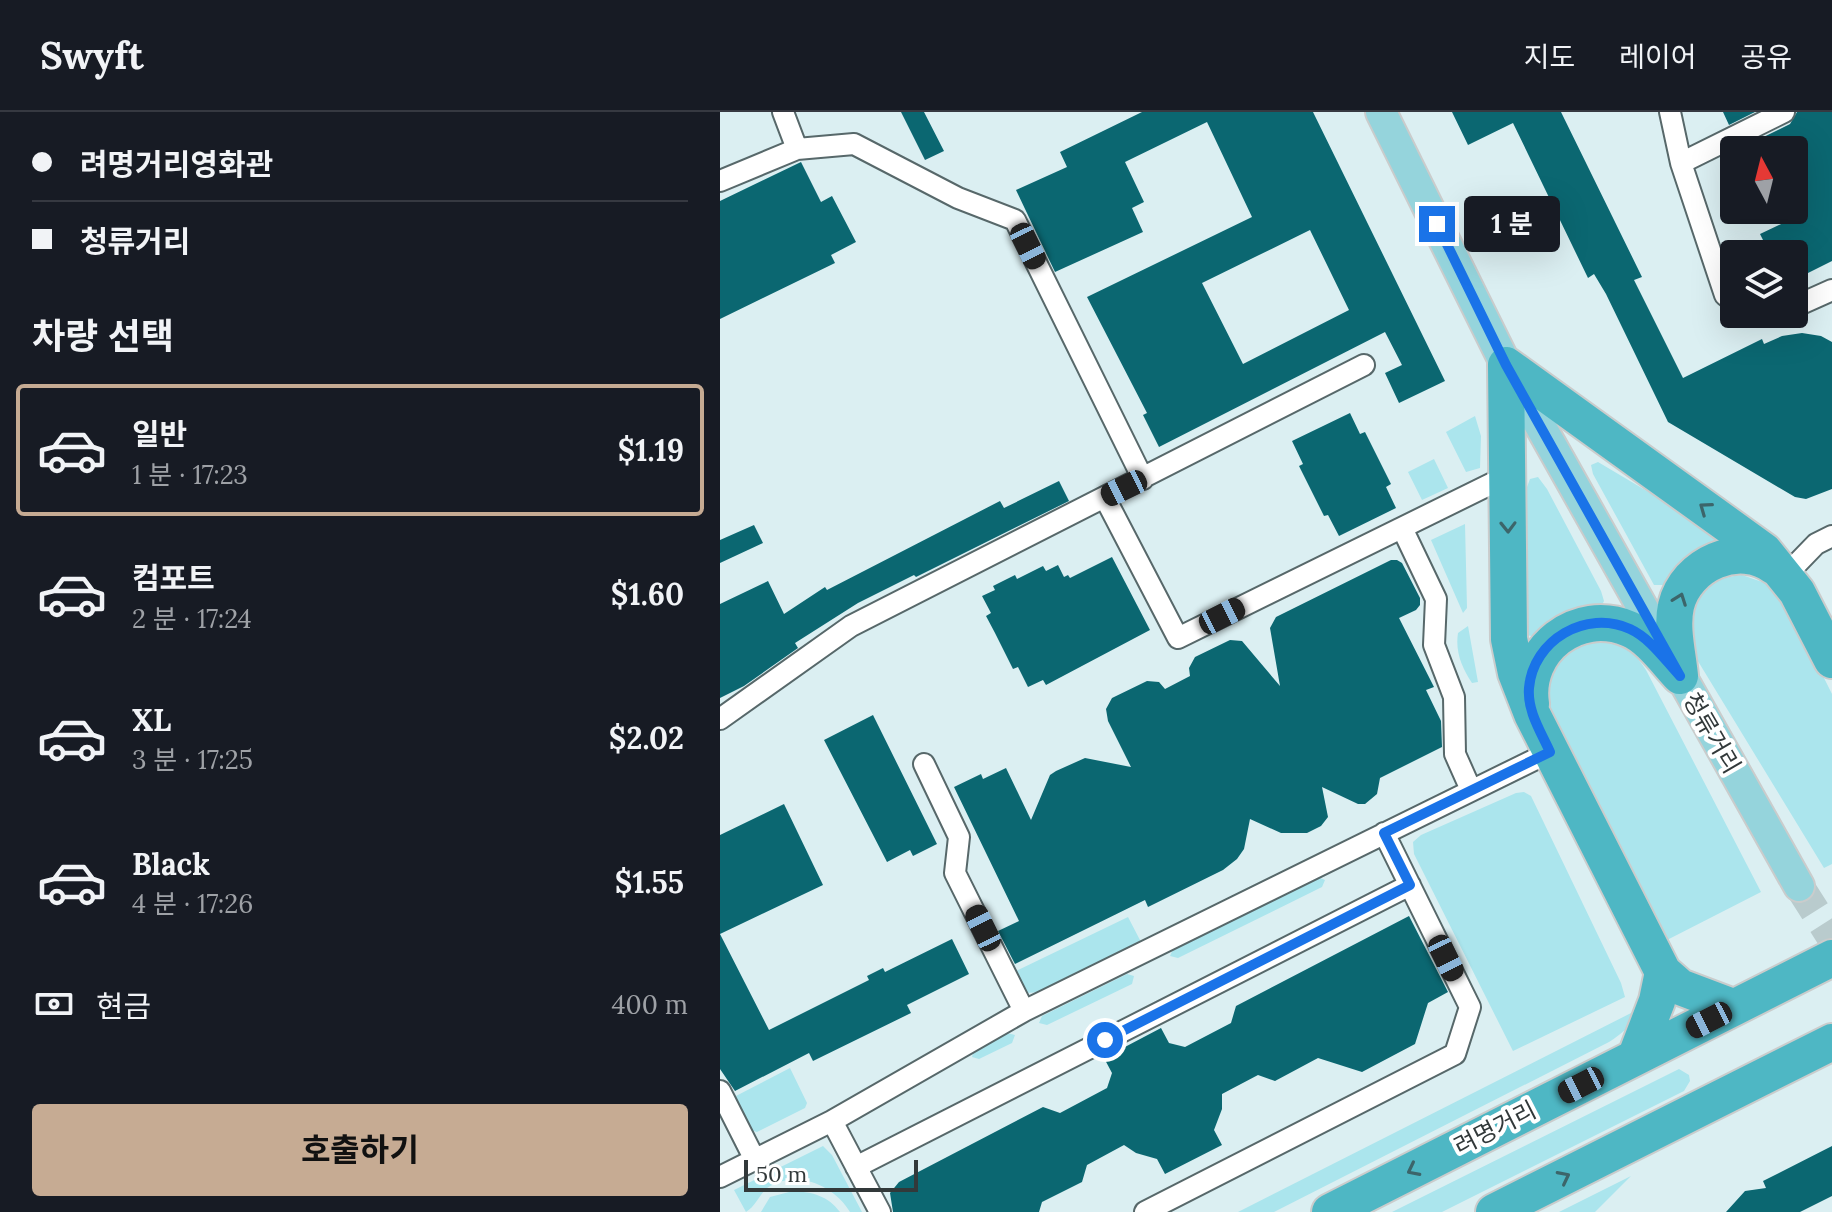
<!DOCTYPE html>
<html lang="ko">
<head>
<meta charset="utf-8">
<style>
	:root { --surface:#171b24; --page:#242831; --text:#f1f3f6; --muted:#9ea1a6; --line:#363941; --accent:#c6ab93 }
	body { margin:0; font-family:Lora,"Noto Sans KR",serif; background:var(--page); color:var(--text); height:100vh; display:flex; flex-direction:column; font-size:30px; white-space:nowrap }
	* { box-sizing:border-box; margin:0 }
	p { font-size:26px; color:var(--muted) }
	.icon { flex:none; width:44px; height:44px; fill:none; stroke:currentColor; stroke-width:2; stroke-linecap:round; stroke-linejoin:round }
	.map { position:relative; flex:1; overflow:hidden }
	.panel { display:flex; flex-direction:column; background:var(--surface); width:720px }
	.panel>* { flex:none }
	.hud { display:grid; align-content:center; height:176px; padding:0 32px; background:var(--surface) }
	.needle { width:52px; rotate:353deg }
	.tools { position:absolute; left:1000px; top:24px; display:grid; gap:16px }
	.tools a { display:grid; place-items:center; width:88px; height:88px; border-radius:8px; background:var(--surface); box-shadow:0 8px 32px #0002; font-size:40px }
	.scale { position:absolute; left:24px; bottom:20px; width:174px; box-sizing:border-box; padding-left:8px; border:4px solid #32393a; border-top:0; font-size:22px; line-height:28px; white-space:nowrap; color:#32393a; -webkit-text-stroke:6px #fff; paint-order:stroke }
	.end { position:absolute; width:36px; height:36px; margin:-18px; border:10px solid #1a73e8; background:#fff; box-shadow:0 0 0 4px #fff }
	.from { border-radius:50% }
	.bubble { position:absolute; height:56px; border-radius:8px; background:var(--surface); box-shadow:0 8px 32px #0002; font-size:26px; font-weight:700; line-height:56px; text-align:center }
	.car { position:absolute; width:24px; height:48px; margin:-24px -12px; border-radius:10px; box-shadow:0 0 6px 2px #0007; background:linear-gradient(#222 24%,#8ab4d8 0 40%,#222 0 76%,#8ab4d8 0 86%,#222 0) }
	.hud b { display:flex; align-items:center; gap:28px; height:76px; font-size:30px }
	.hud b+b { border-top:2px solid var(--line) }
	.hud i { width:20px; height:20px; background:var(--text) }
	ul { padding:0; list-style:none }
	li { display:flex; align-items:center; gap:24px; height:132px; margin:0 16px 12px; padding:0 16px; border:4px solid transparent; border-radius:8px }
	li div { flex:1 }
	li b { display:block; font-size:30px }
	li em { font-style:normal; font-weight:700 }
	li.active { border-color:var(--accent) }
	li>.icon { width:72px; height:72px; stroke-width:1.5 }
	h2 { padding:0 32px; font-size:36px; line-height:96px }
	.pay { display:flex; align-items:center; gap:20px; height:88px; padding:0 32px; font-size:30px }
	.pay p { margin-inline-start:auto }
	.action { display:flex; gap:16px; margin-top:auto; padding:16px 32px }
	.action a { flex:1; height:92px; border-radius:8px; background:var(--accent); color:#111; font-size:32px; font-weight:700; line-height:92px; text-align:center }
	header { display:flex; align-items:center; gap:48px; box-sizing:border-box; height:112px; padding:0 40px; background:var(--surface); border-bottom:2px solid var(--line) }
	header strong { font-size:38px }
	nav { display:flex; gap:44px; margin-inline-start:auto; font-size:28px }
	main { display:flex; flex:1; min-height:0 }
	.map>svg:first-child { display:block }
</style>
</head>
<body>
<header>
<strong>Swyft</strong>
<nav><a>지도</a><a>레이어</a><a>공유</a></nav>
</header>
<main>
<section class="panel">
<div class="hud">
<b><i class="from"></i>려명거리영화관</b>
<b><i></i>청류거리</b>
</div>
<h2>차량 선택</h2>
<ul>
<li class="active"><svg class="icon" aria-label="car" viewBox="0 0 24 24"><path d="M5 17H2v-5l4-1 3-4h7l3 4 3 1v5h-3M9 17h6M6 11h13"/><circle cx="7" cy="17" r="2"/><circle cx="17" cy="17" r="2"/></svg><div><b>일반</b><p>1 분 · 17:23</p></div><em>$1.19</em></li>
<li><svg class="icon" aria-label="car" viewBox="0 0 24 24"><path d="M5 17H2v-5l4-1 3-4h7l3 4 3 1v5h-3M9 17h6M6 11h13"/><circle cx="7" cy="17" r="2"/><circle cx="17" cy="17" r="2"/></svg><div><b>컴포트</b><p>2 분 · 17:24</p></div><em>$1.60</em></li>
<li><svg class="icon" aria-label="car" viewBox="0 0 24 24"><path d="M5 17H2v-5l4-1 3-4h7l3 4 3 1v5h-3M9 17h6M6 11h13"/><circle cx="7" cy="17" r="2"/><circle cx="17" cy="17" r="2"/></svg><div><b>XL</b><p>3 분 · 17:25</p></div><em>$2.02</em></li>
<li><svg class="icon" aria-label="car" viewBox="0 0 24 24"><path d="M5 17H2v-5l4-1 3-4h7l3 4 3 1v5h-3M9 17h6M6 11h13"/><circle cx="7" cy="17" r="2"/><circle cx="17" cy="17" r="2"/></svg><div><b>Black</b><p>4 분 · 17:26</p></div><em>$1.55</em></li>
</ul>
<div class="pay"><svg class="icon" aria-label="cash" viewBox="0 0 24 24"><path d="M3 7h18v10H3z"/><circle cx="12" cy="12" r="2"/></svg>현금<p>400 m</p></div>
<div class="action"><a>호출하기</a></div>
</section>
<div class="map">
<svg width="1112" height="1100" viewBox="0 0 1112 1100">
	<rect width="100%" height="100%" fill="#dbeff2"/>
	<!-- green -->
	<path fill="#abe5ed" d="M 755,304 L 761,324 L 760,356 L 746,360 L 726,320 Z
		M 714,347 L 728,376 L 702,388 L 688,360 Z
		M 878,350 L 996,420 L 999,431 L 945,473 L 934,473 L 873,362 L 871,353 Z
		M 818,365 L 827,377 L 881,479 L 884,489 L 881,495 L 815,525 L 807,523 L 802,483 L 807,375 L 810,367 Z
		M 745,412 L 747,496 L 743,501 L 711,428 Z
		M 1022,463 L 1048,472 L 1067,492 L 1112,582 L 1112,752 L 1104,756 L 973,541 C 968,529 969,522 971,510 C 977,478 989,467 1022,463 Z
		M 748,514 L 758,570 L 752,571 C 742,556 735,540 738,521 Z
		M 882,529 C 902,532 915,540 926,558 L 1041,780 L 947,828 L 827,593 C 824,558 846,531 882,529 Z
		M 804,680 L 811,684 L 901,871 L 905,885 L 793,939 L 694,742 L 693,730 L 701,723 L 796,681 Z
		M 598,765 L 605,768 L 602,775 L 458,846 L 450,844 L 453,837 Z
		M 408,805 L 421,830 L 322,880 L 306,881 L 294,863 L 296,859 Z
		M 407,862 L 414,864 L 412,872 L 327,913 L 319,911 L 322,904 Z
		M 919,897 C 914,912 903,921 889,930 L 554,1100 L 518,1100 Z
		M 287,921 L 295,923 L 292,931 L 259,947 L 252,945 L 254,938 Z
		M 70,956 L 87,991 L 85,996 L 37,1020 L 30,1018 L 14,985 Z
		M 959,957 L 969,963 L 970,969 L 964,979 L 722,1100 L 672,1100 Z
		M 103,1034 L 112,1043 L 142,1100 L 130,1100 C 115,1074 76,1056 47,1076 C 39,1083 36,1094 26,1100 L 14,1078 Z
		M 911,1064 L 875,1100 L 839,1100 Z
		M 73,1079 C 93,1080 108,1084 120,1100 L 41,1100 L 50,1085 Z"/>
	<!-- building -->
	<path fill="#0b6771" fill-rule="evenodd" d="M 181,0 L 204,0 L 224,39 L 205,48 Z
		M 422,0 L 593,0 L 725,269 L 679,291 L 665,261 L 682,253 L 665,220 L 439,335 L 423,303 L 427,301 L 367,185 L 532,105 L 487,10 L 405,50 L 424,90 L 412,96 L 423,120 L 335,160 L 296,78 L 347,55 L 340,40 ZM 590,118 L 629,198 L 523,252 L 482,171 Z
		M 732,0 L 841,0 L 922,165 L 914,168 L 963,266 L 1042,227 L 1044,232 L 1062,224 L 1082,221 L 1101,224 L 1112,230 L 1112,377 L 1086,387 L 1075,385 L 948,310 L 886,182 L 874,162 L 868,166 L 793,11 L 748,33 Z
		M 1003,0 L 1035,0 L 1009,13 Z
		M 1077,0 L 1112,0 L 1112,149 L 1074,168 L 1074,130 L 1050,142 L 1040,122 L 1074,106 L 1074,38 L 1022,38 L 1021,36 L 1070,12 Z
		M 81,50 L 101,90 L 112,84 L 136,130 L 111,143 L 115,151 L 0,207 L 0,89 Z
		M 630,301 L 640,322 L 645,320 L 671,372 L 666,375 L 676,396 L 619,424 L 608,403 L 604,404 L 579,354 L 583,352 L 572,329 Z
		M 339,369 L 349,389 L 196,465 L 194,463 L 138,491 L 75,531 L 78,536 L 24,574 L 0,586 L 0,492 L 48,469 L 64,502 L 105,475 L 107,478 L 280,389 L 284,396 Z
		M 34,413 L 43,431 L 0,451 L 0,428 Z
		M 392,445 L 430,518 L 326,573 L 323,568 L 308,575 L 298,555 L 293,557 L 275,521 L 266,504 L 271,501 L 262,484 L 275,478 L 273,474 L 295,463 L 297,467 L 323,454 L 326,459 L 338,453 L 344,465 L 348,463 L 350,466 Z
		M 671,448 L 677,448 L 682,451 L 700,486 L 700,493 L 696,498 L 679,506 L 714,575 L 706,578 L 721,609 L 722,635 L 660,666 L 657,682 L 645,692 L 638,692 L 602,675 L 608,705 L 601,714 L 587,721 L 561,721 L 530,707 L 524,737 L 517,747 L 503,758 L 428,795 L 425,788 L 295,852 L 278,819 L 299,809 L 234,675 L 261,662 L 263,667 L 286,656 L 311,708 L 330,663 L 336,659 L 365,646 L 411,655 L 388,609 L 386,597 L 392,586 L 427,569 L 439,570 L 445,577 L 470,564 L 469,556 L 475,545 L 510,528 L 522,529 L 560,574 L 550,516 L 556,505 Z
		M 153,603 L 217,732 L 193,744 L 190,738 L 167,750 L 104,628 Z
		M 64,692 L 103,773 L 0,822 L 49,918 L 149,868 L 147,864 L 163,856 L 165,860 L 232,827 L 249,862 L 187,893 L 191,901 L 93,949 L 89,941 L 15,979 L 0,957 L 0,723 Z
		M 689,804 L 728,880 L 708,891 L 695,932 L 642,960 L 598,946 L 555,969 L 538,963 L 502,982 L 502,997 L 494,1018 L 502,1033 L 445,1062 L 437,1047 L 416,1041 L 404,1033 L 367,1053 L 362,1070 L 322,1090 L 319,1100 L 173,1100 L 170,1081 L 179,1070 L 323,995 L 340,1001 L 387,976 L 392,961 L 384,946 L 441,916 L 449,931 L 465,935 L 511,911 L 516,894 Z
		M 1112,1034 L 1112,1084 L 1080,1100 L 1006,1100 L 1025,1079 L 1046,1076 L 1043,1069 Z"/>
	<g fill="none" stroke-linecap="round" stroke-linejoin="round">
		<!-- primary-tunnel -->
		<path stroke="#b9cbcd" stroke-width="30" stroke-dasharray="30 15" stroke-linecap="butt" d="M 1079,774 L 1112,826"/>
		<!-- street casing -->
		<g stroke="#57686a" stroke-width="24">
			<path id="street" d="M 63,0 L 77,37
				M 950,0 L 961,51 L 1005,183 L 1014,190
				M 961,51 L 1064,0
				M 0,69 L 77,37 L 134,32 L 238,86 L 295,108 L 423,367
				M 1074,195 L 1112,178
				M 385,386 L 458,526 L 787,364
				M 682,416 L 716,487 L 714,533 L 734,585 L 735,642 L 751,678
				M 1066,463 L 1096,432 L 1112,424
				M 0,607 L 131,514 L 644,253
				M 204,652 L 239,725 L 235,761 L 304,899
				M 0,979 L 35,1048
				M 112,1009 L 160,1100
				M 136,1055 L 690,773
				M 0,1065 L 112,1009 L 304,899 L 830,640
				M 425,1100 L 735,942 L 750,895 L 664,721"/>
		</g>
		<!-- primary casing -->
		<g stroke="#cacccc" stroke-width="34">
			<path id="primary" d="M 661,0 L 786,253 L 1079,774"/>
		</g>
		<!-- highway casing -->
		<g stroke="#cacccc" stroke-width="40">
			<path id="highway" d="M 786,253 L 789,527 L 796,561 L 812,602 L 943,860 L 960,875 L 1013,895
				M 786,253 L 1044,439 L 1077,480 L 1112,548
				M 960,564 C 958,542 951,516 956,494 C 966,452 1019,428 1055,455
				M 811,592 C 803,538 857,495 909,517 C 929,525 945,548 960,564
				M 916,944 L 937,889 L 943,860
				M 610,1100 L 1112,846
				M 774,1100 L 1112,930"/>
		</g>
		<!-- street -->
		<use href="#street" stroke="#fff" stroke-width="20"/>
		<!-- primary -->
		<use href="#primary" stroke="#95d4dc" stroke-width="30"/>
		<!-- highway -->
		<use href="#highway" stroke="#4eb7c4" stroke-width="36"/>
	</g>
	<!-- one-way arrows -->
	<defs><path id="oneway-chevron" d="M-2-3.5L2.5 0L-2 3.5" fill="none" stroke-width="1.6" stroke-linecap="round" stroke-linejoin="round" transform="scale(2)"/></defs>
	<g stroke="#3c656a">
		<use href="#oneway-chevron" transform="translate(985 396) rotate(-144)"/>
		<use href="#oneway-chevron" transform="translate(788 415) rotate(89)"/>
		<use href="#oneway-chevron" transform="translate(960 487) rotate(-70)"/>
		<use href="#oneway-chevron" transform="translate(693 1058) rotate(153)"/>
		<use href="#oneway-chevron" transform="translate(844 1065) rotate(-27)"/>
	</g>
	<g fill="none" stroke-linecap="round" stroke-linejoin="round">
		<!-- route -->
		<path stroke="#1a73e8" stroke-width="10" d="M 385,928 L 690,773 L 664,721 L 830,640 C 821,620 807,599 809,576 C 813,528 866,497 910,517 C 930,526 945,548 960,564 L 786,253 L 717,112"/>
	</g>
	<g text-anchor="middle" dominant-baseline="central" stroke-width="8" stroke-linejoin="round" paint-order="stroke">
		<!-- street labels -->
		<g font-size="24" fill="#32393a" stroke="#fff">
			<text transform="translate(992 621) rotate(60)">청류거리</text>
			<text transform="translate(775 1016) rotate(-27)">려명거리</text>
		</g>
	</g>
</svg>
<div class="tools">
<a><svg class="needle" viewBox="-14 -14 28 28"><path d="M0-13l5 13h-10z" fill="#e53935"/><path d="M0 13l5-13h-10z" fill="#9ea1a6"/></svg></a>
<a><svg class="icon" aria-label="layers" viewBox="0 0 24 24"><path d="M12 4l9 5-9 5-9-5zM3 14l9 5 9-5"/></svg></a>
</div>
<div class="scale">50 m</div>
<i class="end from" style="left:385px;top:928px"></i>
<i class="end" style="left:717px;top:112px"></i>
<div class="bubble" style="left:744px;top:84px;width:96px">1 분</div>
<i class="car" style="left:308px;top:134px;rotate:154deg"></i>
<i class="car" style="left:404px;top:376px;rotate:244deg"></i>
<i class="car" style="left:502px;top:504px;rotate:63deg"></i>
<i class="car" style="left:263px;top:816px;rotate:334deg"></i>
<i class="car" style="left:726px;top:846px;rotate:154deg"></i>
<i class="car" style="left:989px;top:908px;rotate:243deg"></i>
<i class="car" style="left:861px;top:973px;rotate:243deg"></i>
</div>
</main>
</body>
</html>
